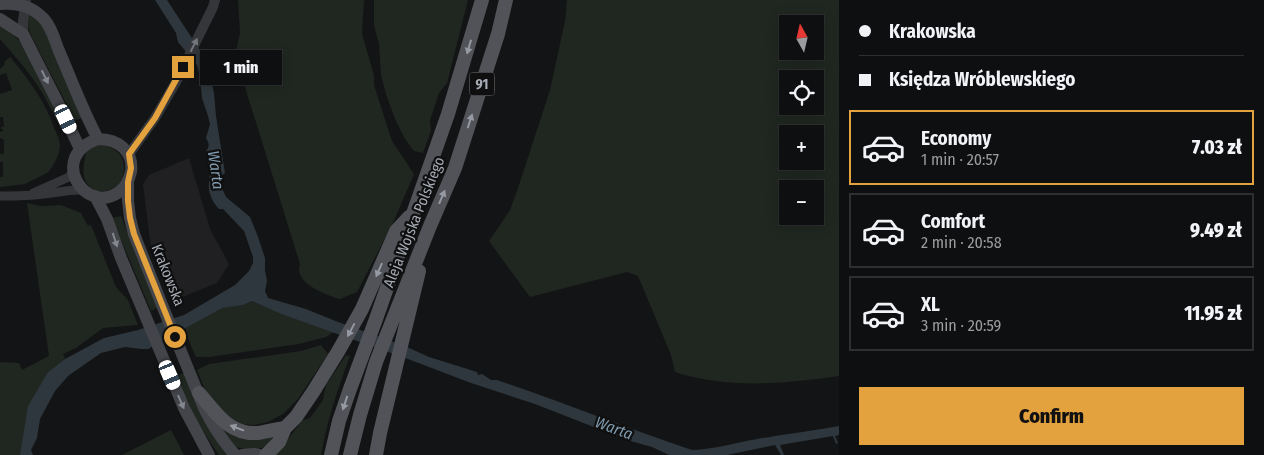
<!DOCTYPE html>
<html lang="en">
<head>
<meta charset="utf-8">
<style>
	:root { --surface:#0e0f10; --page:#1c1d1e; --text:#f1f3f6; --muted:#9b9c9f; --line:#2e2f30; --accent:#e3a23d }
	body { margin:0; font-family:"Fira Sans Condensed",sans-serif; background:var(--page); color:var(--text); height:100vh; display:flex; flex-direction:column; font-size:19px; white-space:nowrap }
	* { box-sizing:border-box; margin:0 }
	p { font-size:16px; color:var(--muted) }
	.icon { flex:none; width:28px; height:28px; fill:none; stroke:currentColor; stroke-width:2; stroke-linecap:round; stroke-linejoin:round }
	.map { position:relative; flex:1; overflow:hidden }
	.side { display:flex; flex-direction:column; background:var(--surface); width:425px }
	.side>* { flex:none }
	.top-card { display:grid; align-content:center; height:110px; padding:0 20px; background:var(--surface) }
	.needle { width:32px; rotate:352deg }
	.fabs { position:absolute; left:779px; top:15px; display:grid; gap:10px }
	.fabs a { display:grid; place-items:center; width:45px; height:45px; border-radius:0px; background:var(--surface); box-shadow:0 2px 12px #0003,0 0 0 1px var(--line); font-size:25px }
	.end { position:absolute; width:22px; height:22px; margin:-11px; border:6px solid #e3a23d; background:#111; box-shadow:0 0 0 2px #111 }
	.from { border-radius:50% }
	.bubble { position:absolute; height:35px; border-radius:0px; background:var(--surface); box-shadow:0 2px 12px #0003,0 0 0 1px var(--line); font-size:16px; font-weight:800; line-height:35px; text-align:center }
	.car { position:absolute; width:15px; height:30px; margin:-15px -8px; border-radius:6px; box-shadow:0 0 4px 1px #0007; background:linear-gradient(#fff 24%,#345 0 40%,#fff 0 76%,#345 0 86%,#fff 0) }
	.top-card b { display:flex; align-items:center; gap:18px; height:48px; font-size:19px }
	.top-card b+b { border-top:1px solid var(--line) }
	.top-card i { width:12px; height:12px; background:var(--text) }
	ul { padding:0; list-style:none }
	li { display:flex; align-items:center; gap:15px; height:75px; margin:0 10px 8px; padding:0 10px; border:2px solid var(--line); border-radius:0px }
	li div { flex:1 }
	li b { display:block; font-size:19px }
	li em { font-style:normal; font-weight:800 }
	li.selected { border-color:var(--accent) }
	li>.icon { width:45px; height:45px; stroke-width:1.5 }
	.button { display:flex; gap:10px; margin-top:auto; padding:10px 20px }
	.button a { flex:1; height:58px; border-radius:0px; background:var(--accent); color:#111; font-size:20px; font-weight:800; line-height:58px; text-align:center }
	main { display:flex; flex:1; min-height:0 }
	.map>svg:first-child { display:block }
</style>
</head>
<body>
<main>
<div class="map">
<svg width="839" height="455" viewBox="0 0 839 455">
	<rect width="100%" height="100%" fill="#131415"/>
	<!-- built -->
	<path fill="#202022" d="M 189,158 L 210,229 L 229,264 L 217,283 L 172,301 L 151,249 L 143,184 L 149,175 Z"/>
	<!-- green -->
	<path fill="#202720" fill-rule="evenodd" d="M 238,0 L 364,0 L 362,34 L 374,75 L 374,85 L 392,141 L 414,174 L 393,223 L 357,292 L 340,299 C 326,295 293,283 300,264 L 235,55 L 240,33 Z
		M 374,0 L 468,0 L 447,83 L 439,93 L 430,120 L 431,131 L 423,153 L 414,151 L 405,139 L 395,119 L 386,94 L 381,75 L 379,44 L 374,25 Z
		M 567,0 L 839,0 L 839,376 C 785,384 727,389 675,372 L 671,355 L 638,276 L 627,272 L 530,297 L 489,241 L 510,210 L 518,188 L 550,90 L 565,21 ZM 788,24 L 815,24 L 815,51 L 788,51 ZM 788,79 L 815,79 L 815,106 L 788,106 ZM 788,134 L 815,134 L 815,161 L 788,161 ZM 788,189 L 815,189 L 815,216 L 788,216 Z
		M 28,13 L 42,24 L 82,118 L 74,121 L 70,111 L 30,33 L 27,23 Z
		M 0,25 L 16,37 L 22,44 L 63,127 L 60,128 C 52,111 44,94 33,79 C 23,65 11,52 0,39 Z
		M 10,57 C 29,79 46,103 55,130 C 57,135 60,140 60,145 C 60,154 53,168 47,173 L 25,184 L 0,187 L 0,177 L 3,177 L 3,162 L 0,162 L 0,154 L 4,154 L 4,140 L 0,138 L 0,132 L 3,131 L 3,129 L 1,129 L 1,127 L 4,127 L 3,117 L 0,117 L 0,94 L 12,90 L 6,73 L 0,75 L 0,69 L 5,64 L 4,62 Z
		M 102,144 C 114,148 124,154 124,168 C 124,199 78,200 84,164 C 85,159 85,154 88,149 Z
		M 27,203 L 41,206 L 61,205 L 81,213 L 88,226 L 91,225 L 116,287 L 128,300 L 138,325 L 103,328 L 76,348 L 63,354 L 65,359 L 48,372 L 20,455 L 0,455 L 0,362 L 19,363 L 22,370 L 49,356 Z
		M 121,216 L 157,308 L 151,311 L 112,218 Z
		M 252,301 L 281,314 L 334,332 L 326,337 L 299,344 L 209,357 L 196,357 L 184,329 L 222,307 L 243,305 Z
		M 321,345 L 328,354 L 298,399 L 283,414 L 268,422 L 254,425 L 240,424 L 231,419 L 211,399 L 204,387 L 197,370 L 209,364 L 301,351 Z
		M 346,355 L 350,356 C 338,388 327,421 321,455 L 275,455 L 303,420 L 310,418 L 323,400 L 326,385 Z
		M 184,373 L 228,455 L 219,455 C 201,430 188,404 176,376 Z
		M 216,424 L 282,430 C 269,444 265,451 245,449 C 240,448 234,447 230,444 C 225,438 221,430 216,424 Z
		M 171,430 L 184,455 L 122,455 Z"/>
	<!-- water -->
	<path fill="#2e373d" d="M 155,0 L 167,0 L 203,55 L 210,74 L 214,93 L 216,116 L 225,173 L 221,176 L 221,186 L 226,197 L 250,217 L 258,237 L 265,258 L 265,270 L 267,281 L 265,291 L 268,298 L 306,309 L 338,322 L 405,346 L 429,357 L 477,372 L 478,375 L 482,374 L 491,380 L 497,380 C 562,402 626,428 692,450 C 714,449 735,443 757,439 C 785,434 812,431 839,426 L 839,435 L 835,436 L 838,443 L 836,444 L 833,436 L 780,445 L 784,455 L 781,455 L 775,445 L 727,455 L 669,455 L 652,447 L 627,440 L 535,404 L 471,383 L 408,359 L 281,314 L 252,301 L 243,305 L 222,308 L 148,349 L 141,349 L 125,347 L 101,353 L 68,376 L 55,391 L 40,419 L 37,438 L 31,450 L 33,455 L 20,455 L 28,406 L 48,372 L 65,359 L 104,338 L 138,330 L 184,315 L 235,285 L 249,271 L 253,263 L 253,257 L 244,231 L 223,209 L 219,209 C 212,202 206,189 210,179 C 208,170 209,160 206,151 C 210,146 209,143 206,138 L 210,124 L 208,116 L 202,98 L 200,76 L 197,65 L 178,42 L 176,33 Z"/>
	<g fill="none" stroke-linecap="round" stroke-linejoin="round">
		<!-- minor -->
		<path stroke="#35363a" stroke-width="9" d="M 33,193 L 69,177 L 73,172
			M 0,196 C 15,196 29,196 43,194 C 57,193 69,189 83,190"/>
		<!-- tertiary -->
		<path stroke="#35363a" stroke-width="10" d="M 23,34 L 23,21 L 26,0
			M 129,154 L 155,118 L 176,82 L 213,7 L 215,0"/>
		<!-- secondary -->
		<path stroke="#43454a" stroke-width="12" d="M 0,4 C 16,3 30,5 42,17 C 51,25 55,41 59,51 C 72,81 83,111 98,139
			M 0,19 L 23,34 L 60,107 L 80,149
			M 98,139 C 118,139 134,151 131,172 C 129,180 126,187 119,192 C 85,216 47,156 98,139 Z
			M 128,182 L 128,201 L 130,218 L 134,234 L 162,305 L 204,408 C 213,427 221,439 235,455
			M 95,196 L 107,219 L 121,258 L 184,408 L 209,455
			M 242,455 L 254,454 L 259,455"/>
		<!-- primary -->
		<path stroke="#515358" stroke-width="14" d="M 199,393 C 215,412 229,435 258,433 C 266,432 276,429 285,428
			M 266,455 L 279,442 L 285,428 L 296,417 L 313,392 L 339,350 L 362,309 L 396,231 L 409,217
			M 331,455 L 339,421 L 350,389 L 376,319 L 448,114 L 482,0
			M 350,455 L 360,415 L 376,362 L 430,226 L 455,168 L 498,34 L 506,0
			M 376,455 L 380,433 L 419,271"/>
	</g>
	<!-- one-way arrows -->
	<defs><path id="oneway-solid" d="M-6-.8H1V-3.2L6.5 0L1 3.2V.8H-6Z" transform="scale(1.25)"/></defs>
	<use fill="#73767d" href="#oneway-solid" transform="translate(194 45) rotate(-63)"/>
	<g fill="#9599a2">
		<use href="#oneway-solid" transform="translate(469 47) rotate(106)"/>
		<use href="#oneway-solid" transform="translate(470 121) rotate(-72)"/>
		<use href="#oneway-solid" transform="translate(442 197) rotate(-67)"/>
		<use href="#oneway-solid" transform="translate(379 270) rotate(114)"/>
		<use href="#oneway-solid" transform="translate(351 330) rotate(118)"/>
		<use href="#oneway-solid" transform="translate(345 403) rotate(108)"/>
		<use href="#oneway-solid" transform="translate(237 428) rotate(-159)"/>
	</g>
	<g fill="#83878f">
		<use href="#oneway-solid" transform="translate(45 77) rotate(64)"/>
		<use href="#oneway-solid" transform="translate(115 240) rotate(72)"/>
		<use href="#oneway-solid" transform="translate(181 402) rotate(66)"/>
	</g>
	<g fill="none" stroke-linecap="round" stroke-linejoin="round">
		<!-- route -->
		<path stroke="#e3a23d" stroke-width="6" d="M 175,337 L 134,234 L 130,218 L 128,201 L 128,182 L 131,168 L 129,154 L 155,118 L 183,67"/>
	</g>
	<g text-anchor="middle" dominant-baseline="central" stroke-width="4.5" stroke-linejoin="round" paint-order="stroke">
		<!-- shield labels -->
		<rect fill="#0f0f10" stroke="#797c83" stroke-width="1" x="469.5" y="72.5" width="25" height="23" rx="4"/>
		<g font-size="14" font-weight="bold" fill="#a6abb4">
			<text x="482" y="84">91</text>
		</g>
		<!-- street labels -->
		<g font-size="15" fill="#a6abb4" stroke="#0f0f10">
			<text transform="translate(414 222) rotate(-68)">Aleja Wojska Polskiego</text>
			<text transform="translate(168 275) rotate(68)">Krakowska</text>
		</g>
		<!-- water labels -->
		<g font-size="16" font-style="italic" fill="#7f9aad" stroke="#0f0f10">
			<text transform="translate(216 170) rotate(82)">Warta</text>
			<text transform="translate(614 428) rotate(20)">Warta</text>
		</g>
	</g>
</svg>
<div class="fabs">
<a><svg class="needle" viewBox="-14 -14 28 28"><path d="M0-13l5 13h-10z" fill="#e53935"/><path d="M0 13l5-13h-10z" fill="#9b9c9f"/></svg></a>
<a><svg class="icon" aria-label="locate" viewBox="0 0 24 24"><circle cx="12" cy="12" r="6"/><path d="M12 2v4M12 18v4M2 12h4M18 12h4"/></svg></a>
<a>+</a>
<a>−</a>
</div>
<i class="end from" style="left:175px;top:337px"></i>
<i class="end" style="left:183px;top:67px"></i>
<div class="bubble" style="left:200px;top:50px;width:82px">1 min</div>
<i class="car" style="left:66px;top:119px;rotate:155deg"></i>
<i class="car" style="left:170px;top:375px;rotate:157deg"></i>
</div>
<section class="side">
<div class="top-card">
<b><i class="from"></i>Krakowska</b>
<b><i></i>Księdza Wróblewskiego</b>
</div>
<ul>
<li class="selected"><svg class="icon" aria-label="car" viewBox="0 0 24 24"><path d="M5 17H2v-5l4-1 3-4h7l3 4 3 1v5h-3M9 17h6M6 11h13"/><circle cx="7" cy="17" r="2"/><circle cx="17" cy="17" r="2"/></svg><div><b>Economy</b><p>1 min · 20:57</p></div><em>7.03 zł</em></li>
<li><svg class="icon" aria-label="car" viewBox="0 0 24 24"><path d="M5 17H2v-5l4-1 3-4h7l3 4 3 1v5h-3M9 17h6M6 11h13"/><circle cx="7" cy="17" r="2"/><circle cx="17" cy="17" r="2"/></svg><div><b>Comfort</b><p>2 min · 20:58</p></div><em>9.49 zł</em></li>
<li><svg class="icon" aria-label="car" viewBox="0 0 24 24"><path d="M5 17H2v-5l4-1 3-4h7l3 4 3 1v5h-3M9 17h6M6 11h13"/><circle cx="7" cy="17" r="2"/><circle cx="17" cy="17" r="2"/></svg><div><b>XL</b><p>3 min · 20:59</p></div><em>11.95 zł</em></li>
</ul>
<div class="button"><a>Confirm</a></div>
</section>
</main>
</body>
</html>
